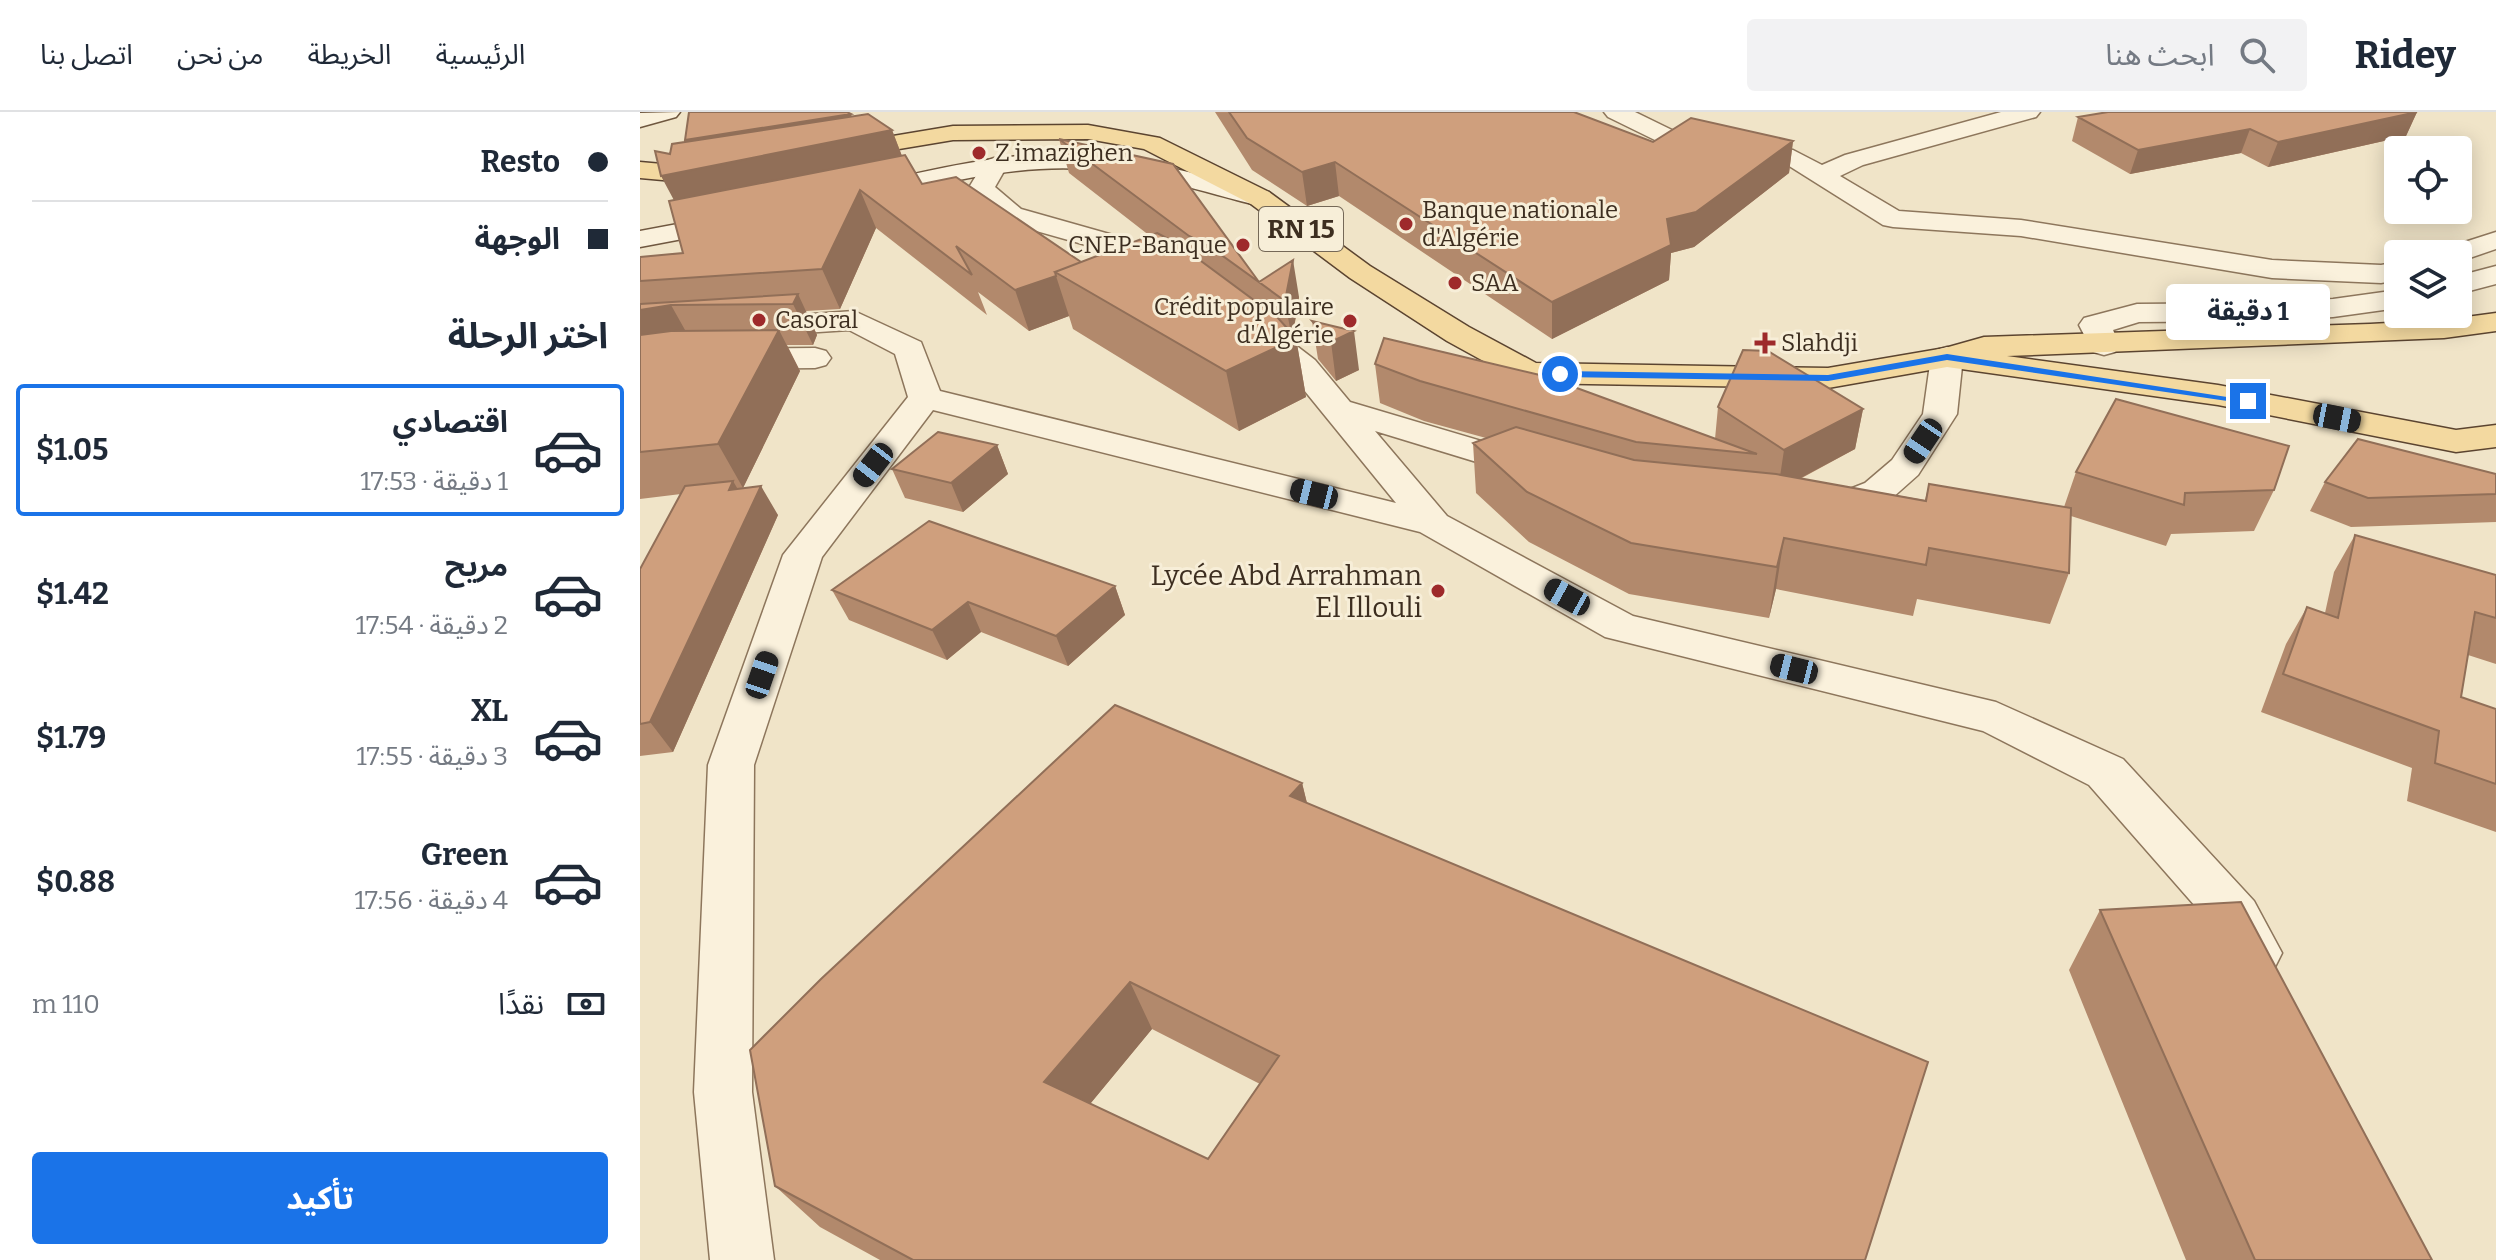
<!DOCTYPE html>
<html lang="ar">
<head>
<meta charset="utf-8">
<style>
	:root { --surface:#fff; --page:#f2f2f3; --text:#1f2937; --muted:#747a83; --line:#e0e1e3; --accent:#1a73e8 }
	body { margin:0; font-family:Bitter,"Noto Sans Arabic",serif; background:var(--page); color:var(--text); direction:rtl; height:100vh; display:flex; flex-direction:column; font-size:30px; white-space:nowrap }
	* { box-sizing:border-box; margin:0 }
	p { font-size:26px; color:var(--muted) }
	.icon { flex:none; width:44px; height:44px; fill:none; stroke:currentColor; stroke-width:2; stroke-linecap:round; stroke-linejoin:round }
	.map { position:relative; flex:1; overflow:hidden; direction:ltr }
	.panel { display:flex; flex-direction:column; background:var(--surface); width:640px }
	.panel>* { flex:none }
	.banner { display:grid; align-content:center; height:176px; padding:0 32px; background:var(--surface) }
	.buttons { position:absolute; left:1744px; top:24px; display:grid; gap:16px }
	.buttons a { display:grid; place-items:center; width:88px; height:88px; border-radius:8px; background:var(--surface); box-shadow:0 4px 20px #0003; font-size:40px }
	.end { position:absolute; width:36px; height:36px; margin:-18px; border:10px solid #1a73e8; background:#fff; box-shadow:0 0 0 4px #fff }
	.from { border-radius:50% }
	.bubble { position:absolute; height:56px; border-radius:8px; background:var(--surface); box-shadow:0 4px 20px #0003; font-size:26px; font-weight:700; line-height:56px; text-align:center; direction:rtl }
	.car { position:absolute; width:24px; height:48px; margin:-24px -12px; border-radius:10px; box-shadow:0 0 6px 2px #0007; background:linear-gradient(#222 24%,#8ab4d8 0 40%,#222 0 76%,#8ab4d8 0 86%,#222 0) }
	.banner b { display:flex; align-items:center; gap:28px; height:76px; font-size:30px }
	.banner b+b { border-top:2px solid var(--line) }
	.banner i { width:20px; height:20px; background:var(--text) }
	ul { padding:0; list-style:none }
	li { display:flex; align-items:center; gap:24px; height:132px; margin:0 16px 12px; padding:0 16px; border:4px solid transparent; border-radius:8px }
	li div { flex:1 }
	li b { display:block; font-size:30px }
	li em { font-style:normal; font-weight:700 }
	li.active { border-color:var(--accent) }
	li>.icon { width:72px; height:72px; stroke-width:1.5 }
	h2 { padding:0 32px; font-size:36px; line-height:96px }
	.pay { display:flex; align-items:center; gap:20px; height:88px; padding:0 32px; font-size:30px }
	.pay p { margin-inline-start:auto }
	.button { display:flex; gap:16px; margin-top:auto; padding:16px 32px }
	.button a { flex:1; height:92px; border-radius:8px; background:var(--accent); color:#fff; font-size:32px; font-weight:700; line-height:92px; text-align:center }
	header { display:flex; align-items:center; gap:48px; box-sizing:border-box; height:112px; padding:0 40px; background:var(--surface); border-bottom:2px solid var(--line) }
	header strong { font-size:38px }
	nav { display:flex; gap:44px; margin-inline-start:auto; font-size:28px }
	.search { width:560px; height:72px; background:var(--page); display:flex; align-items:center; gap:20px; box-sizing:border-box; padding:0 28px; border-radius:8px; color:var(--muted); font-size:30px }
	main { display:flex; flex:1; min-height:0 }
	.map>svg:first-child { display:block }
</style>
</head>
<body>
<header>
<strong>Ridey</strong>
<div class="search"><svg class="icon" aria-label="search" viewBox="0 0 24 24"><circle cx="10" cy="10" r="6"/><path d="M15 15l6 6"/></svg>ابحث هنا</div>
<nav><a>الرئيسية</a><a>الخريطة</a><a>من نحن</a><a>اتصل بنا</a></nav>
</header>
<main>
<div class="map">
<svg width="1856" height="1148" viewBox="0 0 1856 1148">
	<rect width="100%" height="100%" fill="#f0e4c8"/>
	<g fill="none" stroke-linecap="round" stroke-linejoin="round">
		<!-- minor casing -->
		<g stroke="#8d765c" stroke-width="3">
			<path id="minor" d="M 964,0 L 995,0 L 1034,19 L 1153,38 L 1182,53 L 1205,43 L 1361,0 L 1400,0 L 1396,5 L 1223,53 L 1200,64 L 1259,99 L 1381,108 L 1632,148 L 1741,153 L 1758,150 L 1758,168 L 1741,171 L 1632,166 L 1381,124 L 1253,115 L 1243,113 L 1146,52 L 1019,30 L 968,5 Z
				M 354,46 L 363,49 L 367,54 L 355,75 L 381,97 L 480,125 L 541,156 L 546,162 L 541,168 L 531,171 L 521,168 L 460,137 L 361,109 L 328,77 L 345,49 Z
				M 1856,120 L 1856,137 L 1818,150 L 1818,142 L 1802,142 L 1806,136 Z
				M 1856,154 L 1856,172 L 1818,182 L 1818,164 Z
				M 1758,178 L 1758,196 L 1693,205 L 1622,209 L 1499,210 L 1473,218 L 1480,233 L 1475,240 L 1464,243 L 1453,240 L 1439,213 L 1444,206 L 1497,192 L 1622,191 L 1693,187 Z
				M 214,199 L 281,230 L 300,279 L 756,391 L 651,262 L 596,215 L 601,208 L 612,206 L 623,208 L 675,248 L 710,290 L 902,347 L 907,355 L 902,363 L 889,366 L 735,319 L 807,404 L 993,504 L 1356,590 L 1483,647 L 1614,789 L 1642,841 L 1634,857 L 1615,864 L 1596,857 L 1577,819 L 1449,673 L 1343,619 L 965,525 L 780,420 L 293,298 L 182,445 L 114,653 L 112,980 L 134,1148 L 70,1148 L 54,980 L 68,653 L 143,443 L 268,285 L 255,242 L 209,218 L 0,232 L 0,214 Z
				M 1307,235 L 1318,238 L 1323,245 L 1317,302 L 1278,363 L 1251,387 L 1212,403 L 1181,408 L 1168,405 L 1162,397 L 1168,389 L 1192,384 L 1225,371 L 1252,348 L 1283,302 L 1291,245 L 1296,238 Z
				M 175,236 L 186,239 L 191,246 L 186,253 L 175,256 L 54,257 L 0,266 L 0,246 L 54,237 Z"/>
		</g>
		<!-- secondary casing -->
		<g stroke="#6f573f" stroke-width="3">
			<path id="secondary" d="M 40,0 L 36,5 L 0,15 L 0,1 Z
				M 418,41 C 490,42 559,63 629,80 L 633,86 L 629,92 L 620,94 C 563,80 505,60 446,57 C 370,52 295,73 222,90 L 213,88 L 209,82 L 213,76 C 280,60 348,44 418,41 Z
				M 96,101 L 106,103 L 110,109 L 106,115 L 0,135 L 0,119 Z"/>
		</g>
		<!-- primary casing -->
		<g stroke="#5b4430" stroke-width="3">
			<path id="primary" d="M 448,13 L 520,26 L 629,80 L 730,154 L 829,215 L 896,251 L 1188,256 L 1305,236 L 1344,225 L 1730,212 L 1804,208 L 1856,201 L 1856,219 L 1804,226 L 1367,244 L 1578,273 L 1816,318 L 1856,313 L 1856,335 L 1816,340 L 1578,293 L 1307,255 L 1188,276 L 890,271 L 878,268 L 807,229 L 710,166 L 611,92 L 504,37 L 448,27 L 313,28 L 199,47 L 190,45 L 187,40 L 190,35 L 199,33 L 313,14 Z
				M 0,50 L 56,55 L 80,51 L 89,54 L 93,59 L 89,64 L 56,71 L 0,66 Z"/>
		</g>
		<!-- minor -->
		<use href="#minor" fill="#faf1dc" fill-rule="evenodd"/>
		<!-- secondary -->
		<use href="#secondary" fill="#faf1dc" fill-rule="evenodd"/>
		<!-- primary -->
		<use href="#primary" fill="#f3d9a0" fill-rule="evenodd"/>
	</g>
	<!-- wall -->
	<path fill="#b2896c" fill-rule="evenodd" d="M 575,0 L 934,0 L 1013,30 L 1153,29 L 1149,61 L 1054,135 L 1031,141 L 1029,168 L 912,227 L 699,84 L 667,94 L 612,58 Z
		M 1777,0 L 1766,24 L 1628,55 L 1601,41 L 1490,62 L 1432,29 L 1438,5 Z
		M 211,4 L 252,18 L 262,44 L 282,72 L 441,150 L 510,124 L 429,61 L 419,27 L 619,170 L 659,185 L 653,223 L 656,226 L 666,285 L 599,319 L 433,217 L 429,204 L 389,219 L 338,180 L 347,203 L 236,116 L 200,197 L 166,199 L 177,223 L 173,233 L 147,233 L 160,259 L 103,376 L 138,403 L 33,640 L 0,644 L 0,457 L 41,382 L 0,387 L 0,145 L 43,141 L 34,88 L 30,42 L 46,30 L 45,28 Z
		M 672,209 L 719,258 L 696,269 L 678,247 Z
		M 735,252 L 1075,327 L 1078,295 L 1223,297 L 1215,337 L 1160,367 L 1285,388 L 1289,372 L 1424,395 L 1436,360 L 1634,378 L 1614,419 L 1531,422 L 1526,434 L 1431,404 L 1429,461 L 1410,512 L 1277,487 L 1273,504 L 1136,477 L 1129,506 L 989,482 L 889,430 L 836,381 L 833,331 L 846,326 L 784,309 L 740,291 Z
		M 357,333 L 368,362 L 323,400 L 265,386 L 252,357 Z
		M 1856,362 L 1856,410 L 1711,415 L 1670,399 L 1685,370 Z
		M 1715,423 L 1856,463 L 1856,552 L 1828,543 L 1821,585 L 1856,597 L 1856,720 L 1767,689 L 1772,656 L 1621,600 L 1646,532 L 1667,495 L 1685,501 L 1694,460 Z
		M 475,474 L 485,503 L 428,554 L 341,520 L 307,548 L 209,508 L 192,478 Z
		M 662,671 L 667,691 L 1225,1148 L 240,1148 L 180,1115 L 135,1074 ZM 512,917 L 620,972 L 568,1047 L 450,992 Z
		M 1460,798 L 1792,1148 L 1546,1148 L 1429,858 Z"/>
	<!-- shaded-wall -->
	<path fill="#916f58" d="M 1777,0 L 1766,24 L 1628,55 L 1638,30 Z
		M 211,2 L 219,25 L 252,18 L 268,60 L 44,107 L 21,64 L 57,52 L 45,28 Z
		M 1610,17 L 1601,41 L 1490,62 L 1498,38 Z
		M 1153,29 L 1149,61 L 1054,135 L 1031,141 L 1029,168 L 912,227 L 912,190 L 1027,107 Z
		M 695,50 L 699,84 L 667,94 L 662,60 Z
		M 220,78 L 236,116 L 200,197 L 182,157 Z
		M 653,148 L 659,185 L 652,227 L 645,189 Z
		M 416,164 L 429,204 L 389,219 L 375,178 Z
		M 158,182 L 177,223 L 173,233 L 153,192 Z
		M 31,193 L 54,234 L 0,243 L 0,198 Z
		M 139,218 L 160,259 L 103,376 L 78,332 Z
		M 714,219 L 719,258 L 696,269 L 691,230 Z
		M 656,226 L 666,285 L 599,319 L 586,259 Z
		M 1223,297 L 1215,337 L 1138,378 L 1144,338 Z
		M 357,333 L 368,362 L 323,400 L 311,371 Z
		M 93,369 L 110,398 L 121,374 L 138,403 L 33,640 L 10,610 Z
		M 1144,426 L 1136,477 L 1129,506 L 1137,455 Z
		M 475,474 L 485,503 L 428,554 L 416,524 Z
		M 328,490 L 341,520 L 307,548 L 292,518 Z
		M 662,671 L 674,720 L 650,684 Z
		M 490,870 L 512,917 L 431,1015 L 404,970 Z"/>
	<!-- building -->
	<path fill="#cf9f7d" stroke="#916f58" stroke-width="2" fill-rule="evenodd" d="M 49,0 L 207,0 L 211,2 L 45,28 Z
		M 589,0 L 934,0 L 1013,30 L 1051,6 L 1153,29 L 1056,100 L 1027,107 L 1031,133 L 912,190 L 695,50 L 662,60 L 607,26 Z
		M 1468,0 L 1777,0 L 1638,30 L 1610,17 L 1498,38 L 1438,5 Z
		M 228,2 L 252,18 L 21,64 L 15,39 L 30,42 L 32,32 Z
		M 419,27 L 533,52 L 619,170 L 653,148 L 645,189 L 569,134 L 549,124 Z
		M 265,43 L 282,72 L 316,65 L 441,150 L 415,160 L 416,164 L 375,178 L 316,134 L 332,163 L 220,78 L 182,157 L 0,169 L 0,145 L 43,141 L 29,89 Z
		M 517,121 L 538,132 L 638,206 L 656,226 L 586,259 L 415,160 Z
		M 158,182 L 153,192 L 31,193 L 0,198 L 0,192 Z
		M 672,209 L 714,219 L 691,230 Z
		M 139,218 L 78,332 L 0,340 L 0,223 L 31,219 Z
		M 744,226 L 904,264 L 1117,342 L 996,330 L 780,269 L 735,252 Z
		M 1103,238 L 1128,239 L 1223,297 L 1144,338 L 1078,295 Z
		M 1476,287 L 1649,334 L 1634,378 L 1545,381 L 1544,393 L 1436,360 Z
		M 876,315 L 994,348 L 1136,362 L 1286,389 L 1289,372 L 1431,396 L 1429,461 L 1289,436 L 1286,453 L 1144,426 L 1137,455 L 991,431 L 887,380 L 833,331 Z
		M 298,320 L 357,333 L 311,371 L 252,357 Z
		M 1718,327 L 1856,362 L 1856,382 L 1728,386 L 1685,370 Z
		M 93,369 L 89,378 L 121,374 L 10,610 L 0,612 L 0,457 L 45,374 Z
		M 289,409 L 475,474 L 416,524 L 328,490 L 292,518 L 192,478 Z
		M 1715,423 L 1856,463 L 1856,506 L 1835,500 L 1821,585 L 1856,597 L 1856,672 L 1795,651 L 1799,619 L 1643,562 L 1667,495 L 1698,506 Z
		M 475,593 L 662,671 L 650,684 L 1288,950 L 1225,1148 L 273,1148 L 135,1074 L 110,938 L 181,867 ZM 490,870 L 639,944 L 568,1047 L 404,970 Z
		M 1601,790 L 1792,1148 L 1615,1148 L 1460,798 Z"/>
	<!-- route -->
	<path fill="#1a73e8" d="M 1307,242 L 1613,289 L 1608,292 L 1307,248 L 1188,269 L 920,265 L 915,262 L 920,259 L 1188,263 Z"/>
	<!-- markers -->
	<g fill="#9e2a2b" stroke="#f7eed8" stroke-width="3">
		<circle cx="339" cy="41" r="8"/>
		<circle cx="766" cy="112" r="8"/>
		<circle cx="603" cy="133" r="8"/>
		<circle cx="815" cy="171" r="8"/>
		<circle cx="119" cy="208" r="8"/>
		<circle cx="710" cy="209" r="8"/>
		<path d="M1121 219h8v8h8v8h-8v8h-8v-8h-8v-8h8z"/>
		<circle cx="798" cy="479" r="8"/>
	</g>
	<g text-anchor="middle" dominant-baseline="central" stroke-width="6" stroke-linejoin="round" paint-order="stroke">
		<!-- far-poi labels -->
		<g font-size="24" fill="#3d2e20" stroke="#f7eed8" text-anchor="start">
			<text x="355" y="41">Z imazighen</text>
			<text x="782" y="98">Banque nationale<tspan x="782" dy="28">d'Algérie</tspan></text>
			<text x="587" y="133" text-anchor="end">CNEP-Banque</text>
			<text x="831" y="171">SAA</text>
			<text x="694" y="195" text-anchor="end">Crédit populaire<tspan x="694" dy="28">d'Algérie</tspan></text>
			<text x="135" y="208">Casoral</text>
			<text x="1141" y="231">Slahdji</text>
		</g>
		<!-- shield labels -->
		<rect fill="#f7eed8" stroke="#756857" stroke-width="2" x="619" y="95" width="84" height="44" rx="6"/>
		<g font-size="26" font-weight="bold" fill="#3d2e20">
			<text x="661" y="117">RN 15</text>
		</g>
		<!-- poi labels -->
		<g font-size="28" fill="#3d2e20" stroke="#f7eed8" text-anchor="end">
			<text x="782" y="463">Lycée Abd Arrahman<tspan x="782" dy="32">El Illouli</tspan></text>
		</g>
	</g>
</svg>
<div class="buttons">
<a><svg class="icon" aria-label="locate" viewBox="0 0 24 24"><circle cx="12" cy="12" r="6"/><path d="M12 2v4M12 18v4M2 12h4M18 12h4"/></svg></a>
<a><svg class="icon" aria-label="layers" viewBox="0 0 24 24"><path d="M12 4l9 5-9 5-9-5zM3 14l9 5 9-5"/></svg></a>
</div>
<i class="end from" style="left:920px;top:262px"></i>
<i class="end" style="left:1608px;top:289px"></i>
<div class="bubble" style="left:1526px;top:172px;width:164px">1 دقيقة</div>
<i class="car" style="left:1697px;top:306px;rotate:101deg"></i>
<i class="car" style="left:1283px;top:329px;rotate:214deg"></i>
<i class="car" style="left:233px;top:353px;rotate:218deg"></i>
<i class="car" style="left:674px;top:382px;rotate:284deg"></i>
<i class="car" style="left:927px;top:485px;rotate:299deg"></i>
<i class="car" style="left:1154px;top:557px;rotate:284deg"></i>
<i class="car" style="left:122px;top:563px;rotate:19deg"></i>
</div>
<section class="panel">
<div class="banner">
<b><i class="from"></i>Resto</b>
<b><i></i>الوجهة</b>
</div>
<h2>اختر الرحلة</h2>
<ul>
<li class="active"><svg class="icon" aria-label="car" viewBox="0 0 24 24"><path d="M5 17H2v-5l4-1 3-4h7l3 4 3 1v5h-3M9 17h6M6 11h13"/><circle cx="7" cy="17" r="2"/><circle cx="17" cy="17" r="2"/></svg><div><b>اقتصادي</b><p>1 دقيقة · 17:53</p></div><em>$1.05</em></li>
<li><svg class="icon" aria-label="car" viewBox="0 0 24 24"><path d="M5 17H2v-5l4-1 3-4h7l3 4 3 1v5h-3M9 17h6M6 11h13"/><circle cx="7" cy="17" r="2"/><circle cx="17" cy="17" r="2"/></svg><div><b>مريح</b><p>2 دقيقة · 17:54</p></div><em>$1.42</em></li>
<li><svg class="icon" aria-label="car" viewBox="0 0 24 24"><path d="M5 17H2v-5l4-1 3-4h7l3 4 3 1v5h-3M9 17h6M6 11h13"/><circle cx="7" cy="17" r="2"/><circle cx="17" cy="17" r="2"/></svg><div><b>XL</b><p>3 دقيقة · 17:55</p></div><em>$1.79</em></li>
<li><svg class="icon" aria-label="car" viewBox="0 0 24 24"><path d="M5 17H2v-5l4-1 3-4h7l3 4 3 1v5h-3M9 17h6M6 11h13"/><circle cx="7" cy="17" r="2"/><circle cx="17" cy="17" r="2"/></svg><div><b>Green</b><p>4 دقيقة · 17:56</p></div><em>$0.88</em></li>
</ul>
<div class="pay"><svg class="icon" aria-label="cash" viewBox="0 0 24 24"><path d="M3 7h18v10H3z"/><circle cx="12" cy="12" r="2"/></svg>نقدًا<p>110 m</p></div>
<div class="button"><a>تأكيد</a></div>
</section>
</main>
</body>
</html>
